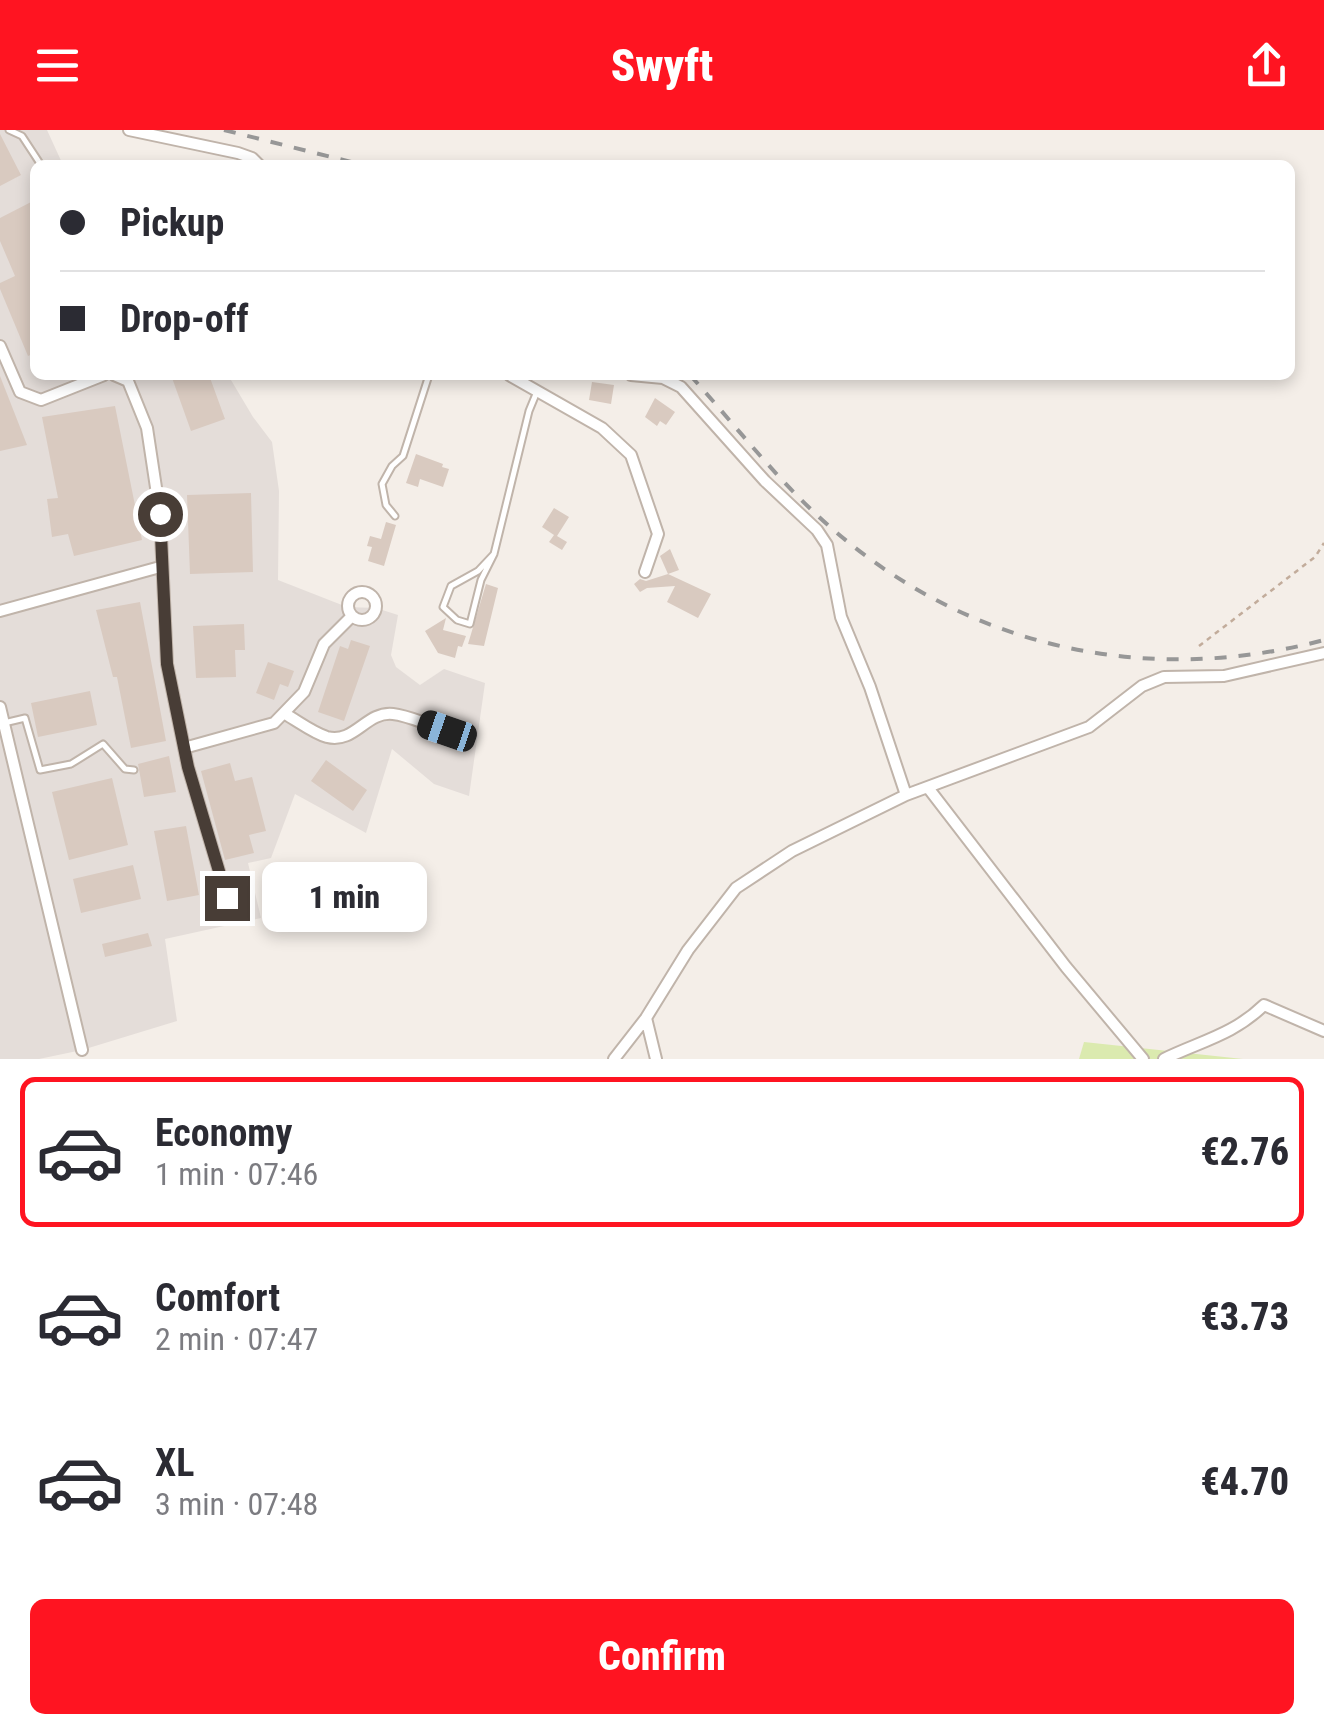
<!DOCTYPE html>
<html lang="en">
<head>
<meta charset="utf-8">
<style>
	:root { --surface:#fff; --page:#f2f2f3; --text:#2b2b33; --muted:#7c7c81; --line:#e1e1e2; --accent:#ff1421 }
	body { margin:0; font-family:"Roboto Condensed",sans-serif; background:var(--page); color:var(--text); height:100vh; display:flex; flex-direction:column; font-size:38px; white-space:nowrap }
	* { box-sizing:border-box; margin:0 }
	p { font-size:32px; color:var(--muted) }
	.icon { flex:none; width:55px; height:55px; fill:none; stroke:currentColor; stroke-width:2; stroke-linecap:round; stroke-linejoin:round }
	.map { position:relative; height:929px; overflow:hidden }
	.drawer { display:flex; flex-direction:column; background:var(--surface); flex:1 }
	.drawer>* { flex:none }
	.guide { position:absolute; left:30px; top:30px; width:1265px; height:220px; border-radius:15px; box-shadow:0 5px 15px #0003; display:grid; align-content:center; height:220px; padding:0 30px; background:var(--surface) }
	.end { position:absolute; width:45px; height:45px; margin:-22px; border:12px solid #483d36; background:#fff; box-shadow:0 0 0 5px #fff }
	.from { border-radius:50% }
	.bubble { position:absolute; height:70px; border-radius:15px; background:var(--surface); box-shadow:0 5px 15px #0003; font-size:32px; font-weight:800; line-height:70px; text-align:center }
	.car { position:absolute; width:30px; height:60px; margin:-30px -15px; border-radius:12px; box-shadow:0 0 8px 2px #0007; background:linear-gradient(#222 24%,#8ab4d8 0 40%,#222 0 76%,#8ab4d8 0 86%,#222 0) }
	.guide b { display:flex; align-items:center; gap:35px; height:95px; font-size:38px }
	.guide b+b { border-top:2px solid var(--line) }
	.guide i { width:25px; height:25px; background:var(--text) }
	ul { padding:18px 0 0; list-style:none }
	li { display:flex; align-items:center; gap:30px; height:150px; margin:0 20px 15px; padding:0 10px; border:5px solid transparent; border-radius:15px }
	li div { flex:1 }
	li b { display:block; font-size:38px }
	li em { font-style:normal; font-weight:800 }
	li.selected { border-color:var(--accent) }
	li>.icon { width:90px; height:90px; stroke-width:1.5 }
	.cta { display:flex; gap:20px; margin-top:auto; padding:20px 30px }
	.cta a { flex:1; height:115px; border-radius:15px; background:var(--accent); color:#fff; font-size:40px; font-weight:800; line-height:115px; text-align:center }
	header { display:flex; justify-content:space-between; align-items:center; height:130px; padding:0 30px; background:var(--accent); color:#fff; font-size:45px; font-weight:800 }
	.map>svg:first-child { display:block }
</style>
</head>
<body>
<header><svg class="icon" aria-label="menu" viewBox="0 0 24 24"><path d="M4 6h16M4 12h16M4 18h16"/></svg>Swyft<svg class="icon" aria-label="share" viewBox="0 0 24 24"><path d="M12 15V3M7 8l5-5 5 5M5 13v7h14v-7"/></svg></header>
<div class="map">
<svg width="1324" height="929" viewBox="0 0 1324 929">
	<rect width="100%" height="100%" fill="#f4eee8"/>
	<!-- industrial -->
	<path fill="#e4ddd9" d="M 0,0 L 47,0 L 63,35 L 35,35 L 35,245 L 228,245 L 253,287 L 272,312 L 279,361 L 278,450 L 347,477 L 376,478 L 398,485 L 391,525 L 396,537 L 420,555 L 444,539 L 485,553 L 469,666 L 434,654 L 392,619 L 366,703 L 295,664 L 271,728 L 248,733 L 261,788 L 165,809 L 177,891 L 82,920 L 39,929 L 0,929 Z"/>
	<!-- green -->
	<path fill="#dbeaaf" d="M 1084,912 L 1243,929 L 1079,929 Z"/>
	<!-- building -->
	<path fill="#d9cac0" d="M 0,4 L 21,45 L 0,56 Z
		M 35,70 L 35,223 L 28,226 L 0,159 L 0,153 L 15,146 L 0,111 L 0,88 Z
		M 171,245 L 209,245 L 225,289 L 191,301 Z
		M 0,246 L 27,315 L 0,321 Z
		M 592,252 L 614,255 L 611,274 L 589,270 Z
		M 655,268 L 675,282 L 666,295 L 660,291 L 657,296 L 645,287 Z
		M 115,276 L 142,410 L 74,426 L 68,404 L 52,407 L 47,369 L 58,368 L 42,287 Z
		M 416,324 L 443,334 L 442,337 L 449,339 L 443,357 L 420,349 L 418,357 L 406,353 Z
		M 251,363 L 253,442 L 190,444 L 187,365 Z
		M 554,378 L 569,387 L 557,406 L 567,412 L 562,420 L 549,412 L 554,405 L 542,397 Z
		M 386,392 L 396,395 L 384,436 L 368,431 L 372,417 L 367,416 L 370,406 L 381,409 Z
		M 670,419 L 679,440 L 668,444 L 711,464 L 698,488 L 667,472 L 675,456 L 647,458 L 640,462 L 634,454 L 640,449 L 646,451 L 668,444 L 660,426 Z
		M 486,454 L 498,458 L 484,516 L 468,514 Z
		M 140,472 L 166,611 L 131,618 L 117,547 L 113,547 L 96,480 Z
		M 446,488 L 443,500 L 466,506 L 462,517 L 458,516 L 455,528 L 438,523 L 425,501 Z
		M 244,494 L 245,520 L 235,520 L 236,547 L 196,548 L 193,496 Z
		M 351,510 L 370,516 L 344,591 L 318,582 L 340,516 L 348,519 Z
		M 268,532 L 294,541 L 288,557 L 280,554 L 274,570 L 256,563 Z
		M 90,561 L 97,595 L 38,607 L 31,573 Z
		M 169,626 L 176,662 L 144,667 L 138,634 Z
		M 326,630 L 367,660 L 353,681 L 311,651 Z
		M 230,633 L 235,651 L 252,647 L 266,701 L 249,705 L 254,723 L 225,730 L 201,641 Z
		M 112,648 L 128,715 L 69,730 L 52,662 Z
		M 186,696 L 199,765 L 167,771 L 154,701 Z
		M 133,735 L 141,769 L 81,783 L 73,749 Z
		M 148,803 L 152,816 L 105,827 L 102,814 Z"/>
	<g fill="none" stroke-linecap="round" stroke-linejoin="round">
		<!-- service casing -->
		<g stroke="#c0b4aa" stroke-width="9">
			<path id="service" d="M 9,0 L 22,6 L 41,35
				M 395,386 L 386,375 L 382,354 L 392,336 L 403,326 L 429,245
				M 494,424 L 481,450 L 470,494 L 457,490 L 443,477 L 451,456 L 478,441 L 494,424 L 529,281 L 536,264
				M 4,593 L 25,588 L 40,640 L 71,634 L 103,614 L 125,639 L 134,640"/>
		</g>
		<!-- minor casing -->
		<g stroke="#c0b4aa" stroke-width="14">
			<path id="minor" d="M 129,0 L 238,23 L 252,28 L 259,35
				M 0,216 L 20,262 L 41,270 L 104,245
				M 114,245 L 128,251 L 147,298 L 160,384 L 167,534 L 188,637 L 227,768
				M 509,245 L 602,298 L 631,325 L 658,404 L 645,442
				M 631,245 L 663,248 L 681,257 L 765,351 L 817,400 L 827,415 L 841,487 L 870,557 L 906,665
				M348 476a14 14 0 1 1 28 0a14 14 0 1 1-28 0Z
				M 0,481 L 160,437
				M 0,577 L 82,920
				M 285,584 C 298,591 313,603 327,607 C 355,614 366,581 393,584 C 418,587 437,603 462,598
				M 184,618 L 274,593 L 304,562 L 324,514 L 352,486
				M 929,659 L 1066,837 L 1143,929
				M 646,888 L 656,929
				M 614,929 L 646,888 L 688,820 L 736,758 L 792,721 L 906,665 L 1089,597 L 1142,556 L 1164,547 L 1224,546 L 1324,523
				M 1164,929 C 1201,911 1233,905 1264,875 L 1324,901"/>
		</g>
		<!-- path -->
		<path stroke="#c2ac9b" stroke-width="2.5" stroke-dasharray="5 5" stroke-linecap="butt" d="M 1199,516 L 1315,427 L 1324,413"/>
		<!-- service -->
		<use href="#service" stroke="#fff" stroke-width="5"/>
		<!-- minor -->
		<use href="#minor" stroke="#fff" stroke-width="10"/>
		<!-- rail -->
		<path stroke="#979797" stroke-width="4" stroke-dasharray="12 12" stroke-linecap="butt" d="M 224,0 L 363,35
			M 690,245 C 736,296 777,350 829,396 C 967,518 1147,557 1324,510"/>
	</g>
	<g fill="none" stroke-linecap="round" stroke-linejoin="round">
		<!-- route -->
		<path stroke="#483d36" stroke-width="12" d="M 160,384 L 167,534 L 188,637 L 227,768"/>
	</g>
</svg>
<i class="end from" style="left:160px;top:384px"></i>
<i class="end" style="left:227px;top:768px"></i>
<div class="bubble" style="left:262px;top:732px;width:165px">1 min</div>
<i class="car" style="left:447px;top:601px;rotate:289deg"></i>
<div class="guide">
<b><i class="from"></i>Pickup</b>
<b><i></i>Drop-off</b>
</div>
</div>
<section class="drawer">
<ul>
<li class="selected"><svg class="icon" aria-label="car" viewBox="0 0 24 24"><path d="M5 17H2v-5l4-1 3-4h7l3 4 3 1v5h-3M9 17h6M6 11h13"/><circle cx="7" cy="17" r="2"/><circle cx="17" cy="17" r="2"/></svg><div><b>Economy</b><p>1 min · 07:46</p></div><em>€2.76</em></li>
<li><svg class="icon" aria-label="car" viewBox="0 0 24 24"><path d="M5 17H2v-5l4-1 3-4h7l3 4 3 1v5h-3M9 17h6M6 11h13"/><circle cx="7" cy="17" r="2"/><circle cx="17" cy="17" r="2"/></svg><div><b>Comfort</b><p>2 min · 07:47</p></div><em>€3.73</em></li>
<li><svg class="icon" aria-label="car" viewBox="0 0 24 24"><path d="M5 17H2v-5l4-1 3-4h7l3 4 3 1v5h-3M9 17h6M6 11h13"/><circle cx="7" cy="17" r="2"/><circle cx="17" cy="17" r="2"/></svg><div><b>XL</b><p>3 min · 07:48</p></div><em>€4.70</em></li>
</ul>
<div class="cta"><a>Confirm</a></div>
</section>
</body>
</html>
